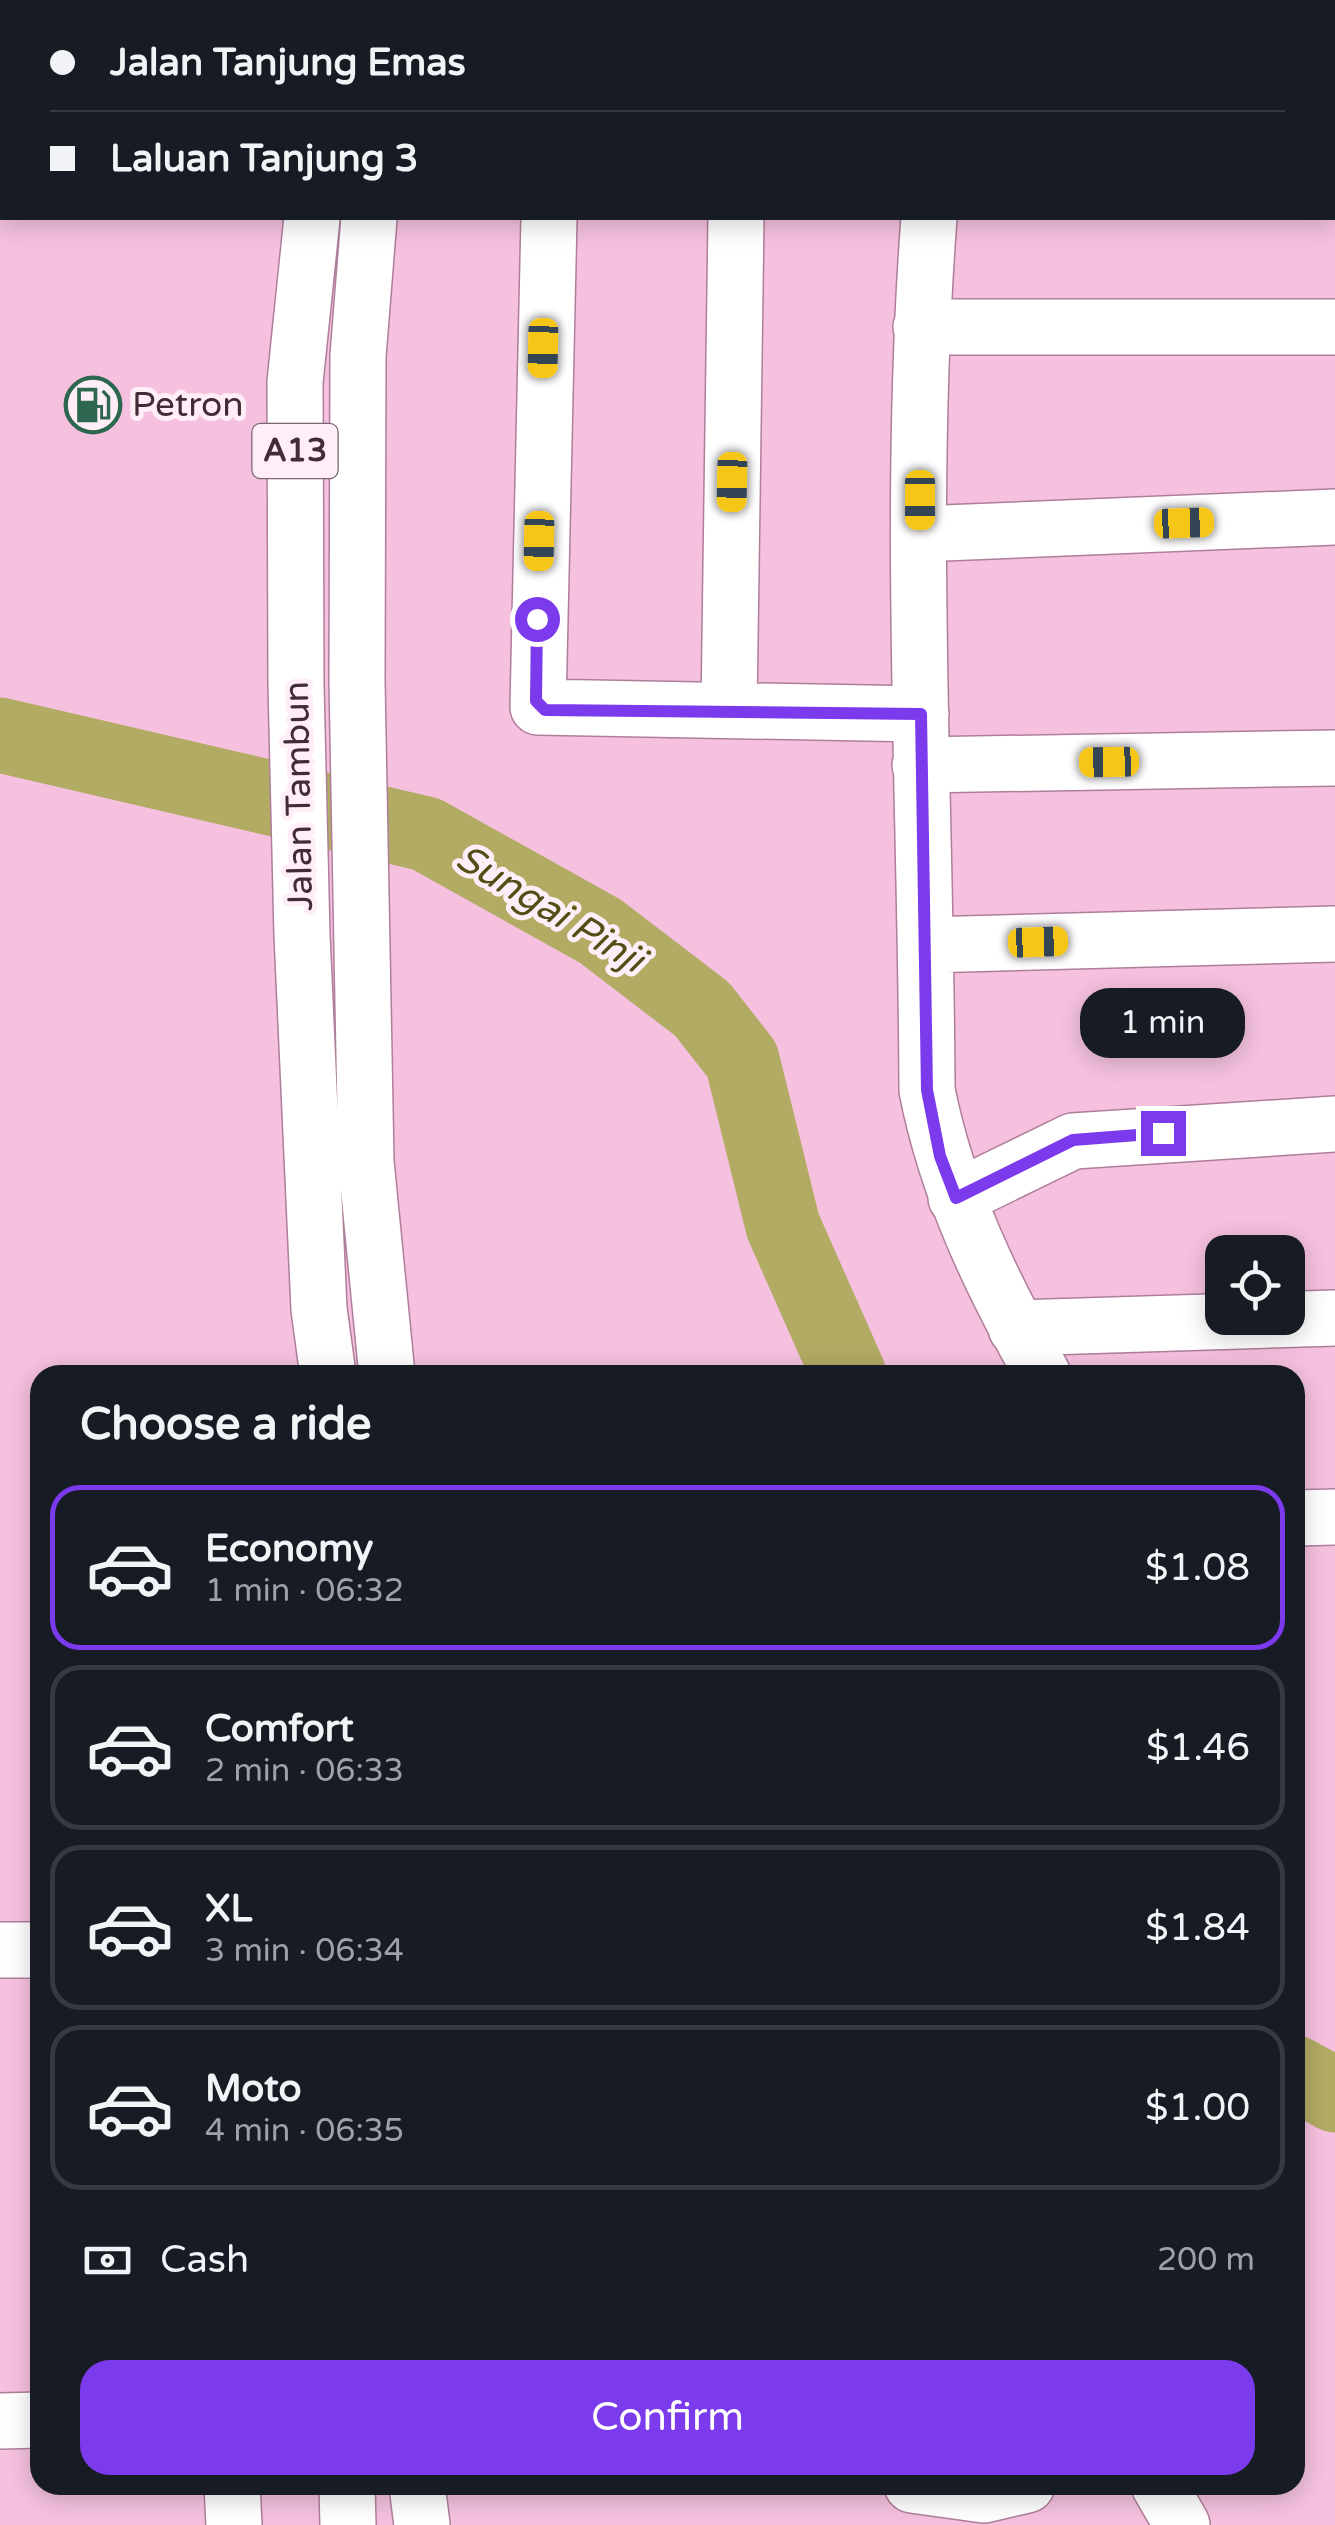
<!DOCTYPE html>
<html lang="en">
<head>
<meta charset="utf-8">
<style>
	:root { --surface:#171b24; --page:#20242c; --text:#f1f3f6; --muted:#9ea1a6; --line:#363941; --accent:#7c3aed }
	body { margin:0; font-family:"Varela Round",sans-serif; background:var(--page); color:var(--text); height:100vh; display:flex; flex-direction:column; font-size:38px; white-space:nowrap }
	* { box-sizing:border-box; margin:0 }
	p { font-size:32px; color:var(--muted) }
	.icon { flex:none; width:55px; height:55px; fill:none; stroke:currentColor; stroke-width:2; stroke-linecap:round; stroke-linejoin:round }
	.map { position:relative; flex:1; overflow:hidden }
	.drawer { position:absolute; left:30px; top:1365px; width:1275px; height:1130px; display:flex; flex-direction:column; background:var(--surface); border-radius:30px; box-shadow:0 5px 25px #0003 }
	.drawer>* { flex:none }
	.guide { position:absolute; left:0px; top:0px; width:1335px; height:220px; box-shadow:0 5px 25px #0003; display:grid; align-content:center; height:220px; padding:0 50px; background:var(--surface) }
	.tools { position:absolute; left:1205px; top:1235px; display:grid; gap:20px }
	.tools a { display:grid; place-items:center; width:100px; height:100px; border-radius:20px; background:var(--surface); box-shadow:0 5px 25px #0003; font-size:50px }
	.end { position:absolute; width:45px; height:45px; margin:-22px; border:12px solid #7c3aed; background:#fff; box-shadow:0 0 0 5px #fff }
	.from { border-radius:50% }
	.bubble { position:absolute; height:70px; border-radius:30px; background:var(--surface); box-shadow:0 5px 25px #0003; font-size:32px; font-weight:600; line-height:70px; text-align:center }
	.car { position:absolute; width:30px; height:60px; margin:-30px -15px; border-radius:12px; box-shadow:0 0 8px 2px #0007; background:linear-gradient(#f5c518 24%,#345 0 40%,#f5c518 0 76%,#345 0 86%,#f5c518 0) }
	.guide b { display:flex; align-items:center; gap:35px; height:95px; font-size:38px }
	.guide b+b { border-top:2px solid var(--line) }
	.guide i { width:25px; height:25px; background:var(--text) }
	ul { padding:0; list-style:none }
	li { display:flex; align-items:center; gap:30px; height:165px; margin:0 20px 15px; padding:0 30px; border:5px solid var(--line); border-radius:30px }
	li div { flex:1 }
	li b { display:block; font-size:38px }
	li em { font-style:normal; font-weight:600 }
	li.on { border-color:var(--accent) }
	li>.icon { width:90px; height:90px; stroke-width:1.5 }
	h2 { padding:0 50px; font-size:45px; line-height:120px }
	.pay { display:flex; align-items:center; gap:25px; height:110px; padding:0 50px; font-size:38px }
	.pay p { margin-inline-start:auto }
	.primary-button { display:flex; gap:20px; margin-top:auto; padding:20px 50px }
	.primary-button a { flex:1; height:115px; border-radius:30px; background:var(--accent); color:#fff; font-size:40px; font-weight:600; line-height:115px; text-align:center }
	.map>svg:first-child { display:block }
</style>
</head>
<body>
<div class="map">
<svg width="1335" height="2525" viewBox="0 0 1335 2525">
	<rect width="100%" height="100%" fill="#f5c1df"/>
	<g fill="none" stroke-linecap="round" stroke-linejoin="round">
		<!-- river -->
		<path stroke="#b2ab64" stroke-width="75" d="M 0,735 L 426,834 L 600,931 L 702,1009 L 742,1060 L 783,1226 L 849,1375
			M 1295,2073 L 1335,2095"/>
		<!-- minor casing -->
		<g stroke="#af7e9b" stroke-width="58">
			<path id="minor" d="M 240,0 L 242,2
				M 145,2 L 146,0
				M 573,2 L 573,0
				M 943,2 L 943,0
				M 1332,142 L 1335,142
				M 0,153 L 2,153
				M 549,218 L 538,707 L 921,714
				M 929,218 C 907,507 926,799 927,1090 C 947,1192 992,1285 1043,1375
				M 921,327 L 1335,327
				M 919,534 L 1335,517
				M 729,710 L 736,218
				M 920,765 L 1335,758
				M 926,945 L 1335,934
				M 956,1198 L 1073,1141 L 1335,1124
				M 1016,1328 L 1335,1318
				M 1295,1518 L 1335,1517
				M 0,1950 L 40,1950
				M 0,2421 L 40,2420
				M 232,2485 L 234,2525
				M 912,2485 L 984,2495 L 1027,2485
				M 1159,2485 L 1182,2525"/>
		</g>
		<!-- major casing -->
		<g stroke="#af7e9b" stroke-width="58">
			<path id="major" d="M 364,2 L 365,0
				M 417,2 L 418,0
				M 312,218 L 295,382 L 296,685 L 302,935 L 319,1309 L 328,1375
				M 369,218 L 358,356 L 357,681 L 366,1162 L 387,1375
				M 347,2485 L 348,2525
				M 417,2485 L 422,2525"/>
		</g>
		<!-- minor -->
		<use href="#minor" stroke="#fff" stroke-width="55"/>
		<!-- major -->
		<use href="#major" stroke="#fff" stroke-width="55"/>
	</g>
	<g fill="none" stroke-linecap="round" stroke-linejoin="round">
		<!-- route -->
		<path stroke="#7c3aed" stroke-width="12" d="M 537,619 L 536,701 L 545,710 L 921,714 L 927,1090 L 940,1156 L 956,1198 L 1073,1140 L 1163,1133"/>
	</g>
	<!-- icons -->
	<defs>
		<g id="fuel-ring" transform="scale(2.875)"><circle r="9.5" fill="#ffeef7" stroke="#2e674f" stroke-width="1.5"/><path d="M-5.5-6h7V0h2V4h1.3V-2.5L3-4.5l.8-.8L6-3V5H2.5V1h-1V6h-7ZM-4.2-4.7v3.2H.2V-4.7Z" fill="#2e674f"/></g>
	</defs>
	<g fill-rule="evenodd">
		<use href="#fuel-ring" x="93" y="405"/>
	</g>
	<g text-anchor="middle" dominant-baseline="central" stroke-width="10" stroke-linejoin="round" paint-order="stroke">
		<!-- shield labels -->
		<rect fill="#ffeef7" stroke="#7a6671" stroke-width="2.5" x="252.5" y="424" width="85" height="54" rx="8"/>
		<g font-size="32" font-weight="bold" fill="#412c38">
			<text x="295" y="451">A13</text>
		</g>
		<!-- poi labels -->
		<g font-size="35" fill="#412c38" stroke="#ffeef7" text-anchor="start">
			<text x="132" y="405">Petron</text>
		</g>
		<!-- street labels -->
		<g font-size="35" fill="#412c38" stroke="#ffeef7">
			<text transform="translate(299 796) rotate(-91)">Jalan Tambun</text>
		</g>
		<!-- water labels -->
		<g font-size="38" font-style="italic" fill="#534d16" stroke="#ffeef7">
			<text transform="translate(550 909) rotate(31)">Sungai Pinji</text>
		</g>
	</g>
</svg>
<div class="tools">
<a><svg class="icon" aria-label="locate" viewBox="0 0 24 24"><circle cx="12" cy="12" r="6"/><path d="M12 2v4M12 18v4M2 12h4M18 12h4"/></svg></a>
</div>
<i class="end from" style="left:537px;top:619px"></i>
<i class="end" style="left:1163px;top:1133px"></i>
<div class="bubble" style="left:1080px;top:988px;width:165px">1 min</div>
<i class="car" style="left:543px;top:348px;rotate:181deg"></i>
<i class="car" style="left:732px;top:482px;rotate:181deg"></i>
<i class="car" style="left:920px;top:500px;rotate:180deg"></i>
<i class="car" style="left:1184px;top:523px;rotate:88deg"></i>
<i class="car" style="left:539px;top:541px;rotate:181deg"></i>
<i class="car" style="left:1109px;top:762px;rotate:269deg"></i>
<i class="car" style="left:1038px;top:942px;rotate:88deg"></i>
<div class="guide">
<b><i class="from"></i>Jalan Tanjung Emas</b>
<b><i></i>Laluan Tanjung 3</b>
</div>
<section class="drawer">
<h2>Choose a ride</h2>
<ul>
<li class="on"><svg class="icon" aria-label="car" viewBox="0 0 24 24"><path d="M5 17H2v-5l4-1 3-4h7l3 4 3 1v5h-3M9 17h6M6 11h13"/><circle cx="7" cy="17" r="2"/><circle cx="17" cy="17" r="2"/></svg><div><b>Economy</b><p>1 min · 06:32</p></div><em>$1.08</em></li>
<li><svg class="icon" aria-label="car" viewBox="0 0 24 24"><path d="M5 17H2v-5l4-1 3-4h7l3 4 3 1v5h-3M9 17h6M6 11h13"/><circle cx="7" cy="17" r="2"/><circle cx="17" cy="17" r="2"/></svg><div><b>Comfort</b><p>2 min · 06:33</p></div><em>$1.46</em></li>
<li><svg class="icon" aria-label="car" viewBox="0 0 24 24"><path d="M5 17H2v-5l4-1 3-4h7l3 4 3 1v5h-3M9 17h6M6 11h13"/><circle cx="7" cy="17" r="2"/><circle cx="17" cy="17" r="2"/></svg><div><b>XL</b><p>3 min · 06:34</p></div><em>$1.84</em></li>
<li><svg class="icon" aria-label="car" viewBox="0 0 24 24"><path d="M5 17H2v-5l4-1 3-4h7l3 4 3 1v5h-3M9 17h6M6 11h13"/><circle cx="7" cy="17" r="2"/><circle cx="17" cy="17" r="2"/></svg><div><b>Moto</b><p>4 min · 06:35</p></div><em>$1.00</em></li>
</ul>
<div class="pay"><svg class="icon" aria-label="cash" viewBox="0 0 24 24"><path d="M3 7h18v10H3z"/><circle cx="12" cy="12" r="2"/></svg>Cash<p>200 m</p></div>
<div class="primary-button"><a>Confirm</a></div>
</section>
</div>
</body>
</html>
